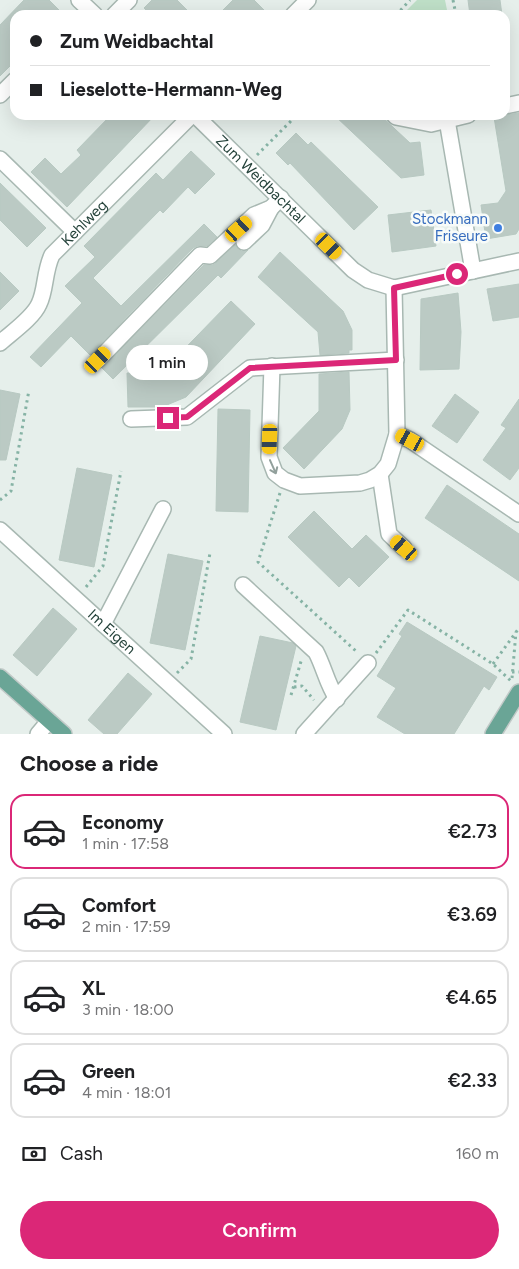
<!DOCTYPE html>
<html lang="en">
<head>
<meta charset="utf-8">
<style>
	:root { --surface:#fff; --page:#f6f6f6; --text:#202124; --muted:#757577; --line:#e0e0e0; --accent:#db2777 }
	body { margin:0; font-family:Figtree,sans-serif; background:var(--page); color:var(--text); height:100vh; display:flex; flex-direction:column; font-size:19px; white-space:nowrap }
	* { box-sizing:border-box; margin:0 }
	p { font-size:16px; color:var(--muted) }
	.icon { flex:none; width:28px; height:28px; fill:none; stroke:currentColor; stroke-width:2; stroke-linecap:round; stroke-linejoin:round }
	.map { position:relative; height:734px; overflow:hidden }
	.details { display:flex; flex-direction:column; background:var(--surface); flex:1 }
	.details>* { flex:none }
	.hud { position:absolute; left:10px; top:10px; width:500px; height:110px; border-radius:15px; box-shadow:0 5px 20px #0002; display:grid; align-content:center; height:110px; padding:0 20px; background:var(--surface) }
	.end { position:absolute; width:22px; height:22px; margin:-11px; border:6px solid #db2777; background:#fff; box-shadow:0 0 0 2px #fff }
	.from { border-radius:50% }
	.bubble { position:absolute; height:35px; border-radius:18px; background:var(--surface); box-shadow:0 5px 20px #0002; font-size:16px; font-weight:600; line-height:35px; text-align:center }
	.car { position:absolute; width:15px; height:30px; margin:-15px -8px; border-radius:6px; box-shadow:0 0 4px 1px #0007; background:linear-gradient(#f5c518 24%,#345 0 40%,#f5c518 0 76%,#345 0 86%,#f5c518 0) }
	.hud b { display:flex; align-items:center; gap:18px; height:48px; font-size:19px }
	.hud b+b { border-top:1px solid var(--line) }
	.hud i { width:12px; height:12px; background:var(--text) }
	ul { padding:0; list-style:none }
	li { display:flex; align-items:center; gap:15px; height:75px; margin:0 10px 8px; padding:0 10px; border:2px solid var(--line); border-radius:15px }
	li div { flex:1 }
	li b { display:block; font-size:19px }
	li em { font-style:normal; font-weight:600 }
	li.selected { border-color:var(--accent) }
	li>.icon { width:45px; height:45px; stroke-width:1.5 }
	h2 { padding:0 20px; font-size:22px; line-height:60px }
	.pay { display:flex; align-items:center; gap:12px; height:55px; padding:0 20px; font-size:19px }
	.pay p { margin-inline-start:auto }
	.primary-button { display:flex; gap:10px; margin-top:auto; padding:10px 20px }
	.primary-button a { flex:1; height:58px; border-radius:30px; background:var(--accent); color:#fff; font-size:20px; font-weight:600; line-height:58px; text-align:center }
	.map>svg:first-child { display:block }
</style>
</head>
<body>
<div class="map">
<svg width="519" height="734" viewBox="0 0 519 734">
	<rect width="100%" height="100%" fill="#e6efeb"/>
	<!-- green -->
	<path fill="#bfe0c8" d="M 417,0 L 445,0 L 448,15 L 402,15 Z"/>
	<!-- building -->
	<path fill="#bbcac4" stroke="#b8c9c2" d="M 24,0 L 49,0 L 64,15 L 15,15 L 15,61 L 0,76 L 0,25 Z
		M 152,0 L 177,0 L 192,15 L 151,15 L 144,8 Z
		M 233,0 L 254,0 L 269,15 L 218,15 Z
		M 468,0 L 500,0 L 502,15 L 470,15 Z
		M 519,113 L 519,229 L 516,234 L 486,239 L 481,205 L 498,203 L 506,191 L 494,117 Z
		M 111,115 L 155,115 L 67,207 L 31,172 L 45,158 L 61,174 L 81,155 L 77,150 Z
		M 334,115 L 380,115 L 410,143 L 420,142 L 424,175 L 401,178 Z
		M 296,133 L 308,145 L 311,142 L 378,207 L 354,230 L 290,163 L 288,165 L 276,153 Z
		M 191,151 L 215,174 L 195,194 L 188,187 L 163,213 L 160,210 L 93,278 L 121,306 L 204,224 L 217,237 L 207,246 L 197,246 L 193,248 L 90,355 L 71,336 L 41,367 L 30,357 L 82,303 L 65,286 L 95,257 L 84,246 L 156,173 L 163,180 Z
		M 0,183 L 46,228 L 27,247 L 0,220 Z
		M 431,210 L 436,246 L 392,252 L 388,215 Z
		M 235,245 L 241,251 L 248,250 L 221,278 L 218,275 L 113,379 L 102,368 L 204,265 L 213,265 L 216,263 Z
		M 280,252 L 343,311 L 352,330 L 352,350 L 349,350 L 349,353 L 320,355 L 318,332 L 258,277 Z
		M 0,272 L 19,291 L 0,310 Z
		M 519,284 L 519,317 L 493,321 L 487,289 Z
		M 458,293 L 461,332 L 459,369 L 420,370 L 421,299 Z
		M 231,301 L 255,324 L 186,397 L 162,407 L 128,407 L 127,373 L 161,373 Z
		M 349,372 L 350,410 L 342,429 L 304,469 L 283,448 L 319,411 L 319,374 Z
		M 0,390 L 20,394 L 6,460 L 0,460 Z
		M 455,394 L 479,412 L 457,443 L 432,426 Z
		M 519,399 L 519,468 L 510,480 L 483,460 L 506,428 L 501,425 Z
		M 218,409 L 250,410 L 248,512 L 216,511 Z
		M 77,468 L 112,475 L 94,567 L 59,560 Z
		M 447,485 L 519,534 L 519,581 L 425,518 Z
		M 314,511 L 352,549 L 366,535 L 389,557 L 359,587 L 349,577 L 339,587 L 288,537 Z
		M 168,554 L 203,561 L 185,650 L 150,643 Z
		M 53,608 L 77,629 L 37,676 L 13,655 Z
		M 407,622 L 497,677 L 489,690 L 484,686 L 454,734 L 405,734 L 377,717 L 396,688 L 377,676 L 402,636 L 399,634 Z
		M 260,636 L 293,643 L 296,646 L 276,730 L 240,722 Z
		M 128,673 L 152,694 L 117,734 L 104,734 L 88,720 Z"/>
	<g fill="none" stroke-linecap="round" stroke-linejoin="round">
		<!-- minor casing -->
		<g stroke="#a8b8b2" stroke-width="18">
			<g id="minor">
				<path d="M 79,0 L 95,15"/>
				<path d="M 114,15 L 129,0"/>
				<path d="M 293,15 L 308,0"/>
				<path d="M 0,95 L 15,80"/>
				<path d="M 505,106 L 519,103"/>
				<path id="s1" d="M 195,115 L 353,270 L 368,280 L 394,288 L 519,261"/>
				<path d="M 394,115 L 396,117 L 431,124 L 468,115"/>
				<path d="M 447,120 L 473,271"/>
				<path d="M 0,159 L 75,232"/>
				<path d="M 244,242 L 262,225 L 271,208"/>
				<path id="s2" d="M 0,343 C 11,333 33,318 39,304 C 46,290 44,272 52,255 L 192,115"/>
				<path d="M 98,360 L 200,255 L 210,256 L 254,215 L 271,208 L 281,198"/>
				<path d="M 272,366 L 269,457 L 275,473 L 284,480 L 300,486 L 360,483 L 370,480 L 380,474 L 388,464 L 397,434 L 394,288"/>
				<path d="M 131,419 L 187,417 L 250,368 L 396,360"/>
				<path d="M 397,434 L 410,440 L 519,514"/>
				<path d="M 380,474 L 389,534 L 404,548"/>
				<path id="s3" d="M 0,530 L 224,734"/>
				<path d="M 243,585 L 316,652 C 324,667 327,684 337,699"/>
				<path d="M 103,624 L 163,509"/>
				<path d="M 38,734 L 49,721"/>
				<path d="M 304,734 L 368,663"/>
			</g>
		</g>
		<!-- major casing -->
		<g stroke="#c2cac8" stroke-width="18">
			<path id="major" d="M 0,677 L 64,734
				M 493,734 L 519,692"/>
		</g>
		<!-- path -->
		<path stroke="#86b3a5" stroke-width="3" stroke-dasharray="2.5 4" stroke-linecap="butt" d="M 453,0 L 456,15
			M 396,15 L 410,0
			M 257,155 L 297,115
			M 280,493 L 258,562 L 357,652
			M 0,500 L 11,491 L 29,390
			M 86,587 L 103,566 L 121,471
			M 376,653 L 408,610 L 493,664 L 511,681
			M 493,664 L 519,628
			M 512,672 L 519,672
			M 177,673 L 191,659 L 210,553
			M 512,678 L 516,632
			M 294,687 L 302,686 L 314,700
			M 291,695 L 302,658"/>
		<!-- minor -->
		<use href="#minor" stroke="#fff" stroke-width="15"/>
		<!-- major -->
		<use href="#major" stroke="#6aa596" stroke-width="15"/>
	</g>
	<!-- one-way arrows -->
	<defs><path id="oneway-shaft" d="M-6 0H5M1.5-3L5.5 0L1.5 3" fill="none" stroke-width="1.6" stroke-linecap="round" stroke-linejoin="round" transform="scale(1.25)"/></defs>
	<use stroke="#92a09c" href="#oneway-shaft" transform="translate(273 467) rotate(66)"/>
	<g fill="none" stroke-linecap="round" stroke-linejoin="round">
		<!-- route -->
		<path stroke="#db2777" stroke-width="6" d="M 168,418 L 187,417 L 250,368 L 396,360 L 394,288 L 457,274"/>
	</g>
	<!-- markers -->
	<circle fill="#3f7fe0" stroke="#f7fbf9" stroke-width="2" cx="498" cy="228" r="5"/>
	<g text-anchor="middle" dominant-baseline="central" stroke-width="5" stroke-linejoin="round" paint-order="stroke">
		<!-- street labels -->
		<g font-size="15" fill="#24423a" stroke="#f7fbf9">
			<text stroke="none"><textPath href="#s1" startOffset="92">Zum Weidbachtal</textPath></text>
			<text stroke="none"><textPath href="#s2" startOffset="152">Kehlweg</textPath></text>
			<text stroke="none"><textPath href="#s3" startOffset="151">Im Eigen</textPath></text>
		</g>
		<!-- shop labels -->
		<g font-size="15" fill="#366cbe" stroke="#f7fbf9" text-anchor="end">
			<text x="488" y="219">Stockmann<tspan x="488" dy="17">Friseure</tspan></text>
		</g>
	</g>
</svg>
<i class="end from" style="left:457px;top:274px"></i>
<i class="end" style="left:168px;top:418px"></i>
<div class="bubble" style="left:126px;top:345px;width:82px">1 min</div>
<i class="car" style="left:239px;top:229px;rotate:48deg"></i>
<i class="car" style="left:329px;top:246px;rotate:135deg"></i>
<i class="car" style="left:98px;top:360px;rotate:44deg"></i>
<i class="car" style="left:270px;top:439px;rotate:182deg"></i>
<i class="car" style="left:410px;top:440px;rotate:298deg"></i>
<i class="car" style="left:404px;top:548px;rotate:311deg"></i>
<div class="hud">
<b><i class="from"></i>Zum Weidbachtal</b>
<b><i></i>Lieselotte-Hermann-Weg</b>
</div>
</div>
<section class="details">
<h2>Choose a ride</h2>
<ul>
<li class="selected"><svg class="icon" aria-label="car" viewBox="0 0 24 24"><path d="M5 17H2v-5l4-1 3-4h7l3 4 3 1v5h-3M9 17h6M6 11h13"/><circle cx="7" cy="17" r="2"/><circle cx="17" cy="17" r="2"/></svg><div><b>Economy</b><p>1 min · 17:58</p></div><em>€2.73</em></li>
<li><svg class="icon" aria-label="car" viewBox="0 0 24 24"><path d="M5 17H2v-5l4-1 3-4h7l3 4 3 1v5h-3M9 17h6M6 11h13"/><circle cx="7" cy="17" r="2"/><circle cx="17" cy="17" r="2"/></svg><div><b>Comfort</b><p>2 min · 17:59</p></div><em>€3.69</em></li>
<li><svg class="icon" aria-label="car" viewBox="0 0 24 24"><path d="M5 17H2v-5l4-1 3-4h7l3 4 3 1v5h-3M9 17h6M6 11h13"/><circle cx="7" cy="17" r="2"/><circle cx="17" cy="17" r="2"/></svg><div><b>XL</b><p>3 min · 18:00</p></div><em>€4.65</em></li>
<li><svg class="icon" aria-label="car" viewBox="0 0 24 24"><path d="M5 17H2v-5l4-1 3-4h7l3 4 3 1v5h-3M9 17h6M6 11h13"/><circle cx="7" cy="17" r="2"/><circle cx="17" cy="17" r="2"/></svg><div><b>Green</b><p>4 min · 18:01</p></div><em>€2.33</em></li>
</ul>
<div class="pay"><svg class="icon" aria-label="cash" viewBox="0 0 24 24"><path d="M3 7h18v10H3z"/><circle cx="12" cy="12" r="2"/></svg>Cash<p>160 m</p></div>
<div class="primary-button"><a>Confirm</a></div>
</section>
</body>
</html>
